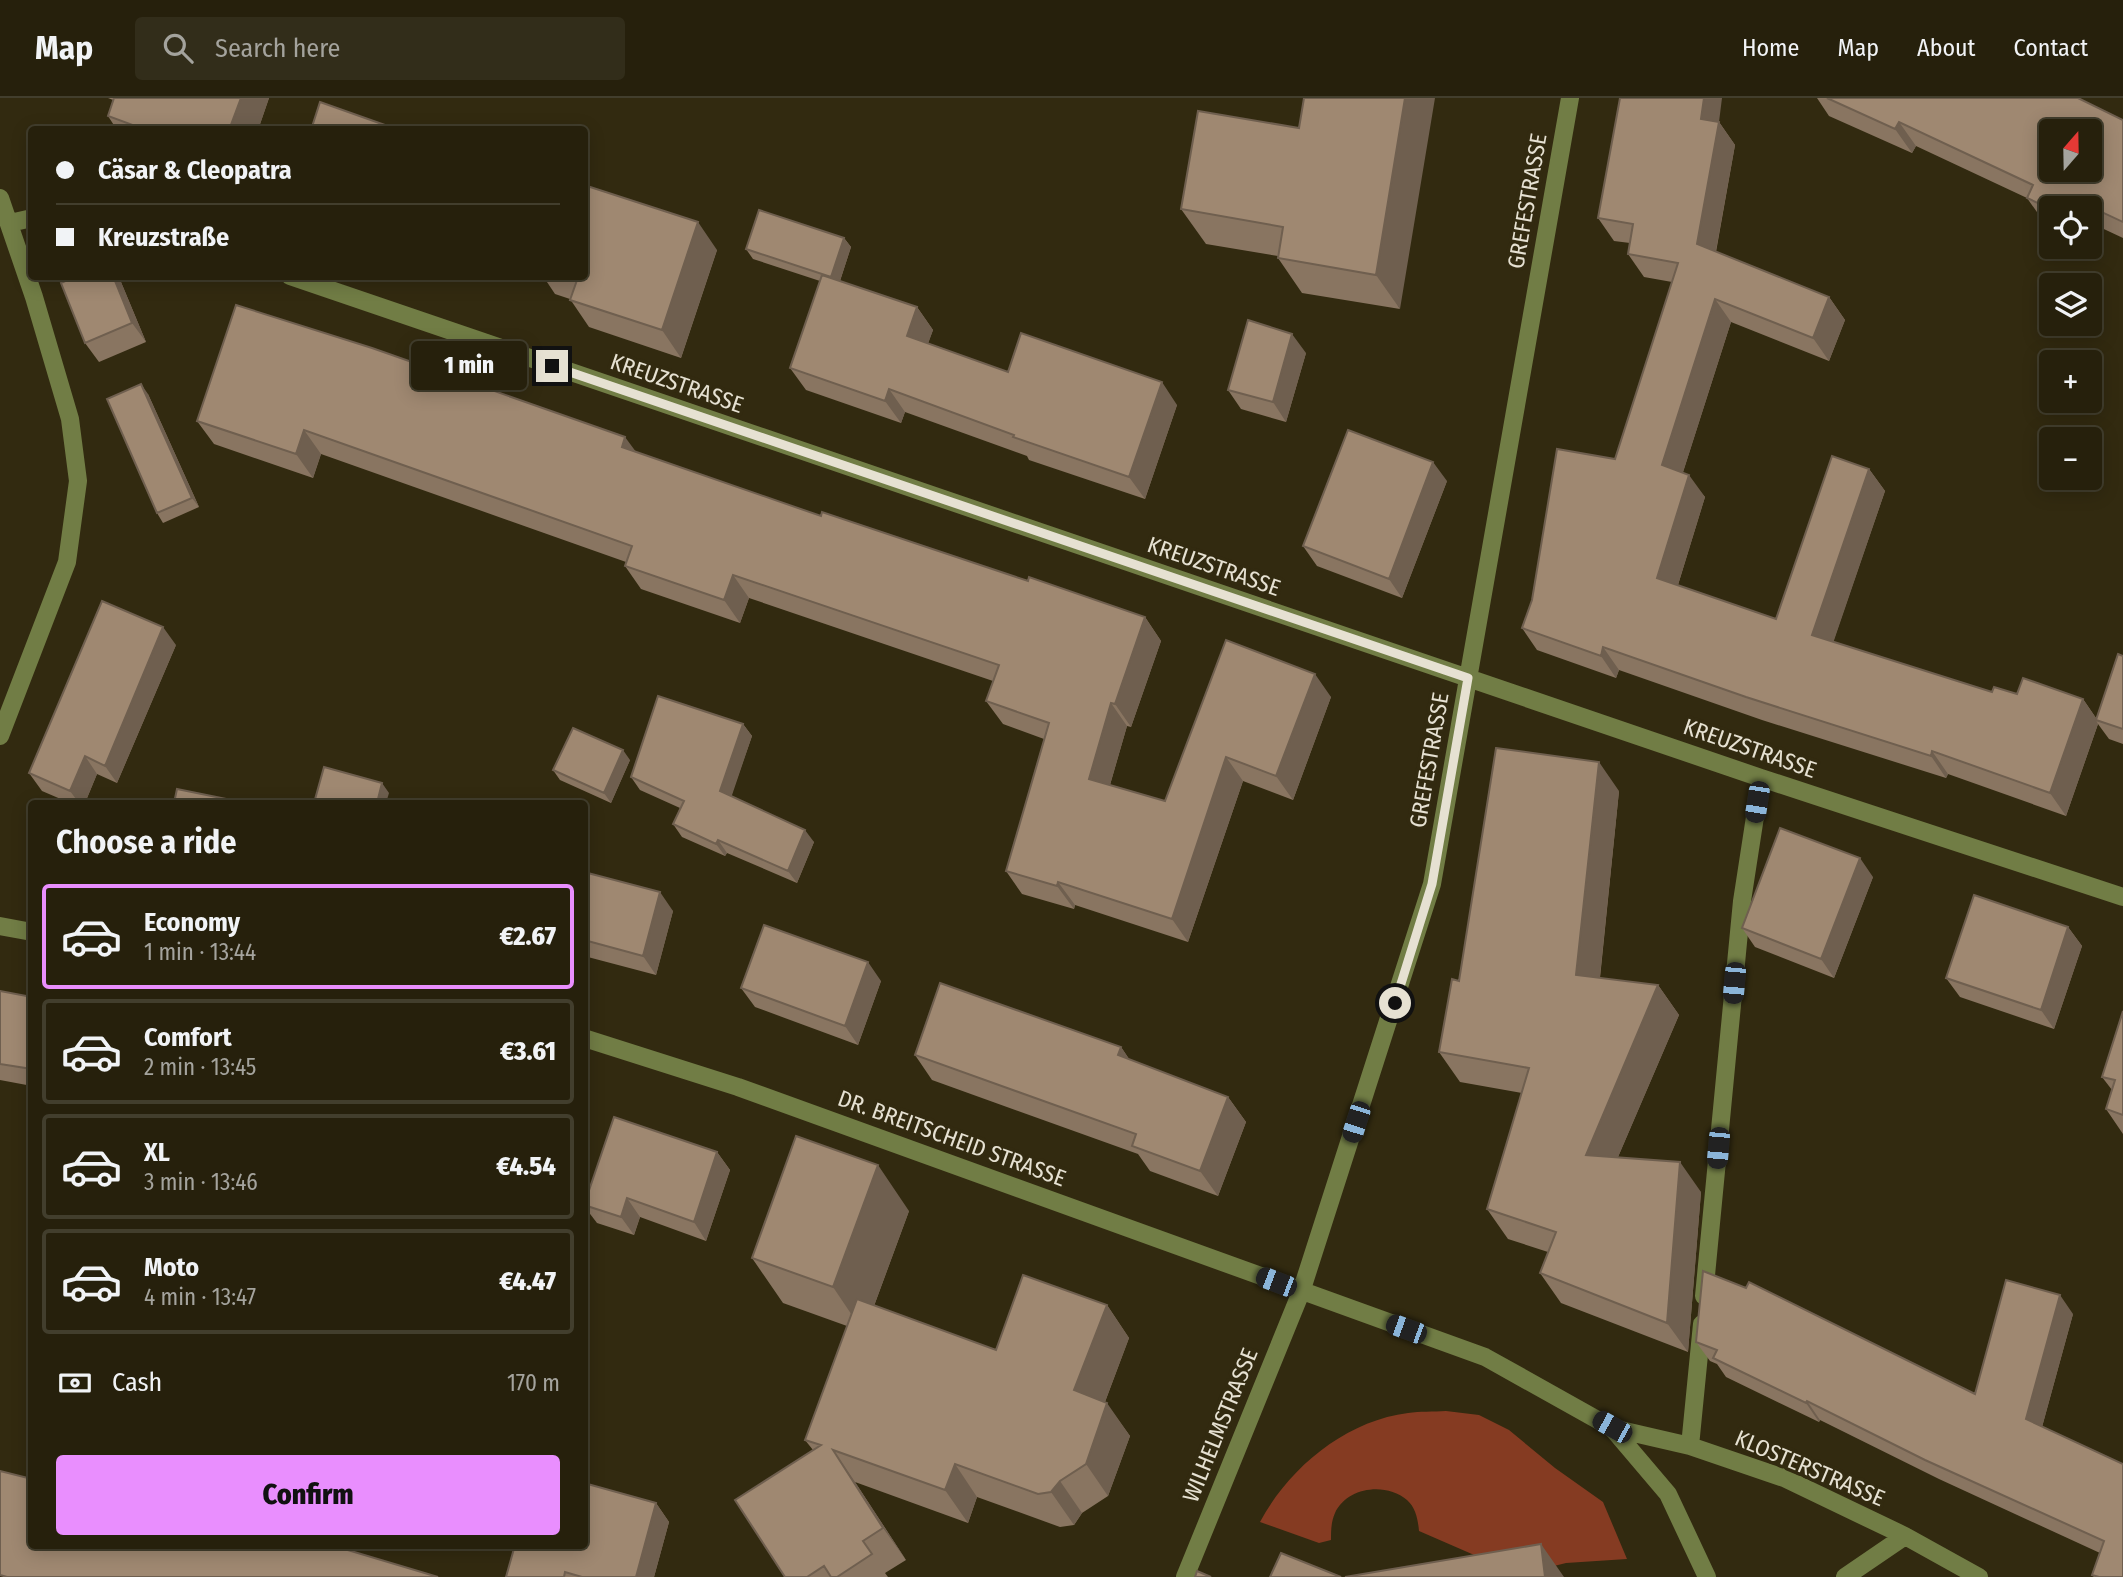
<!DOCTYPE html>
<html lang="en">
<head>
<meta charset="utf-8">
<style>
	:root { --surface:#26200c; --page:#322d1a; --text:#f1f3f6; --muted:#a4a39d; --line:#423e2d; --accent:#e98efe }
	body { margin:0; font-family:"Fira Sans Condensed",sans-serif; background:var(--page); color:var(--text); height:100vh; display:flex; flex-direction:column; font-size:26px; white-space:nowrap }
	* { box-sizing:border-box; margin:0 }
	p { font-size:23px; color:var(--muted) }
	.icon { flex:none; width:38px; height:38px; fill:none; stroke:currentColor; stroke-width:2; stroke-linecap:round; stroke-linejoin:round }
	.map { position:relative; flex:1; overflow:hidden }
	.sheet { position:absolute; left:28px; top:702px; width:560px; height:749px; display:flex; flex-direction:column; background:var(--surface); border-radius:7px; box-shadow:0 4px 18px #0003,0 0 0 2px var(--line) }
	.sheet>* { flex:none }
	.hud { position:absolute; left:28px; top:28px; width:560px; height:154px; border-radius:7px; box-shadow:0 4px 18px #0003,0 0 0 2px var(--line); display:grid; align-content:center; height:154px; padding:0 28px; background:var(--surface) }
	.needle { width:46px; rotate:20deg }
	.fabs { position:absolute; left:2039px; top:21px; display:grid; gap:14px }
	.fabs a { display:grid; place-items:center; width:63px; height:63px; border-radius:7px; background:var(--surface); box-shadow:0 4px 18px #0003,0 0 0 2px var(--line); font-size:35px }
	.end { position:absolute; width:32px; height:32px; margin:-16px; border:9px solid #e6e1d2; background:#111; box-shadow:0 0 0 4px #111 }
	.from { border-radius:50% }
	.bubble { position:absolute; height:49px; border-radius:7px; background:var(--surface); box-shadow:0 4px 18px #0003,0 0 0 2px var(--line); font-size:23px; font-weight:800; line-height:49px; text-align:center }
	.car { position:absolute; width:21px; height:42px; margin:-21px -10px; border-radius:9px; box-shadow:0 0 5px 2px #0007; background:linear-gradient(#222 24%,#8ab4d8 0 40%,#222 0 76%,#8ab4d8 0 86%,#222 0) }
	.hud b { display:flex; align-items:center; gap:24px; height:66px; font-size:26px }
	.hud b+b { border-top:2px solid var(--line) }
	.hud i { width:18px; height:18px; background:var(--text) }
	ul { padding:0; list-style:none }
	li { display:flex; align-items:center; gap:21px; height:105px; margin:0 14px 10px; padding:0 14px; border:4px solid var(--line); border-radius:7px }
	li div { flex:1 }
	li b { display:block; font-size:26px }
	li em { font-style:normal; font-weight:800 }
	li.active { border-color:var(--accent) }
	li>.icon { width:63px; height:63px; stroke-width:1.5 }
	h2 { padding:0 28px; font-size:32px; line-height:84px }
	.pay { display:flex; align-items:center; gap:18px; height:77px; padding:0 28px; font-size:26px }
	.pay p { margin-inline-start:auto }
	.action { display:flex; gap:14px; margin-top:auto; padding:14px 28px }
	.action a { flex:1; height:80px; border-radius:7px; background:var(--accent); color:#111; font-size:28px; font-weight:800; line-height:80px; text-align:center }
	header { display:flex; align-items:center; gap:42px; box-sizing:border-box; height:98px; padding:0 35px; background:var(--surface); border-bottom:2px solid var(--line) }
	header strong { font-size:33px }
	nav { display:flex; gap:38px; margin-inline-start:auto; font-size:24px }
	.search { width:490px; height:63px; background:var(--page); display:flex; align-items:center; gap:18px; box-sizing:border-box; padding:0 24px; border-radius:7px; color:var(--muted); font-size:26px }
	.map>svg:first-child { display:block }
</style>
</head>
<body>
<header>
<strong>Map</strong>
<div class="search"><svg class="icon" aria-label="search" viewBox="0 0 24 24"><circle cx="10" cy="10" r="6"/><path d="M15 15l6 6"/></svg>Search here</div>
<nav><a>Home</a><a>Map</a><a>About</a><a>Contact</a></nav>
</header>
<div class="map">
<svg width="2123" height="1479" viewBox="0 0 2123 1479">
	<rect width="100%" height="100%" fill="#322a10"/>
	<!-- grass -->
	<path fill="#853b22" d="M 1446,1313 L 1479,1317 L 1509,1332 L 1555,1370 L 1603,1404 L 1627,1461 L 1566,1465 L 1526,1475 L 1511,1473 L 1419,1433 C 1418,1422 1416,1410 1407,1402 C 1386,1384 1347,1389 1335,1415 C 1331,1424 1331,1433 1331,1442 L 1319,1445 L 1260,1424 C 1289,1370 1345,1323 1408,1315 C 1420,1313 1433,1314 1446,1313 Z"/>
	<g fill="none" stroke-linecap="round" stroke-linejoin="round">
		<!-- minor -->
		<path stroke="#717d45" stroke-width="18" d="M 0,100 L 34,199 L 70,321 L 78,383 L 67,464 L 0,638
			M 10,125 L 32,120
			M 290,178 L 1761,680 L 2123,799
			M 0,828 L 32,834
			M 584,940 L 738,989 L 1485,1259 L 1612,1330 L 1668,1396 L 1707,1479
			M 1704,1198 L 1742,803 L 1761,680
			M 1612,1330 L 1690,1348 L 1784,1380 L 1905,1438 L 1979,1479
			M 1690,1348 L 1702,1226
			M 1185,1479 L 1301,1194 L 1432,786 L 1570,0
			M 1845,1479 L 1905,1438"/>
	</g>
	<!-- wall -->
	<path fill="#897561" d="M 108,0 L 269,0 L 258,32 L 117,32 L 108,18 L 113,2 Z
		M 1817,0 L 2078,0 L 2123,22 L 2123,140 L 2091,125 L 2090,128 L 2090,110 L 2051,110 L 2051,127 L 2044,124 L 2027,100 L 1916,48 L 1912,55 L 1829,18 Z
		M 1719,24 L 1735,47 L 1716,154 L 1829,199 L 1845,222 L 1829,263 L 1731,224 L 1683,374 L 1705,399 L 1678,487 L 1776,521 L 1869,371 L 1885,393 L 1833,544 L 1992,594 L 2083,601 L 2096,620 L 2123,558 L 2123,646 L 2109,641 L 2098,626 L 2066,718 L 1948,676 L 1946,680 L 1762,622 L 1619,572 L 1616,580 L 1537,552 L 1522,530 L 1615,361 L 1672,184 L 1644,179 L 1628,156 L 1630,145 L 1614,143 L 1598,120 Z
		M 1299,30 L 1400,211 L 1302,195 L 1278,160 L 1278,158 L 1206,146 L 1181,111 Z
		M 844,140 L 851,149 L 840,183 L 917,209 L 933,232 L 928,245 L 1008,274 L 1177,307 L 1145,401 L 1029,362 L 1027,358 L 905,314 L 901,325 L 806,292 L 790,270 L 820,183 L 753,161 L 746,151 Z
		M 717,152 L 681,260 L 589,229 L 570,201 L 555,196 L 543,178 L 584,178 Z
		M 121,184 L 146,244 L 99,264 L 85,245 Z
		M 1306,255 L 1286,324 L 1241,311 L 1228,292 Z
		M 148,296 L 199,409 L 163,425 L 157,415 Z
		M 197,323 L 636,354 L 821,418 L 1145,519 L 1161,543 L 1131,629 L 1127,628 L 1110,687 L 1165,703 L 1226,542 L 1331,599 L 1293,702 L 1243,683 L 1188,844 L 1075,807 L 1074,811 L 1022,796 L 1006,773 L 1044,641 L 1003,626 L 986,603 L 993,583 L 749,500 L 740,525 L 641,491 L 625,468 L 626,464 L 321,356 L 313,380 L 214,346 Z
		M 1447,383 L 1402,500 L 1317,468 L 1303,448 Z
		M 176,547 L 117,685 L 97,676 L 85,705 L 70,705 L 42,693 L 29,675 Z
		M 743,626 L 752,638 L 731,698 L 814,744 L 797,785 L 727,755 L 725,758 L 682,739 L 673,726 L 680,710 L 640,692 L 631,679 Z
		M 630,662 L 611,705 L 560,682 L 553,672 Z
		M 1619,693 L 1600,880 L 1658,887 L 1679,917 L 1618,1059 L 1701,1094 L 1688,1254 L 1561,1205 L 1540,1175 L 1548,1154 L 1508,1141 L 1487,1111 L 1522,995 L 1460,984 L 1439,954 L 1459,883 Z
		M 584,774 L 673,813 L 656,877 L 584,858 Z
		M 1873,779 L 1834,880 L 1755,849 L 1742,830 Z
		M 2068,829 L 2082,848 L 2054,931 L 1960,899 L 1946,880 Z
		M 881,883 L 858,947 L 755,909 L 741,890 Z
		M 0,893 L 32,899 L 32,988 L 0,982 Z
		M 2123,913 L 2123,1036 L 2106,1011 L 2112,992 L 2102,979 Z
		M 1121,949 L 1129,961 L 1228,999 L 1246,1024 L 1218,1098 L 1150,1073 L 1138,1056 L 932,982 L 915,957 Z
		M 717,1054 L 730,1072 L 706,1143 L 640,1119 L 634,1137 L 597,1125 L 584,1108 Z
		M 909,1113 L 874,1208 L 996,1252 L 1107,1207 L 1129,1240 L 1105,1304 L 1130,1338 L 1108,1398 L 1082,1415 L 1074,1427 L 1060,1429 L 977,1399 L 968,1425 L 855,1384 L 906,1462 L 885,1475 L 888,1479 L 785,1479 L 813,1352 L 805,1342 L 847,1228 L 783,1205 L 752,1160 Z
		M 2073,1216 L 2042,1329 L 2123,1479 L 2094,1479 L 2092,1477 L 2100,1455 L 1939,1381 L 1820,1322 L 1819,1324 L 1726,1279 L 1717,1266 L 1710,1263 L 1696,1244 L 1975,1296 Z
		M 656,1405 L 669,1424 L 654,1479 L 506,1479 Z"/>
	<!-- shaded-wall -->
	<path fill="#6f5f4f" d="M 241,0 L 269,0 L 258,32 L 229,32 Z
		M 1405,0 L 1435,0 L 1400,211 L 1376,177 Z
		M 1704,0 L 1722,0 L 1719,24 L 1735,47 L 1713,169 L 1697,146 L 1701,21 Z
		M 1899,24 L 1916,48 L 1912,55 L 1895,31 Z
		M 2074,101 L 2081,110 L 2070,110 Z
		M 698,124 L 717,152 L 681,260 L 662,232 Z
		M 844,140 L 851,149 L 838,189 L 831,179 Z
		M 113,178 L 117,178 L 121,184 L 146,244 L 132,225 Z
		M 1829,199 L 1845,222 L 1829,263 L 1813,240 Z
		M 1715,201 L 1731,224 L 1678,390 L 1662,367 Z
		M 917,209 L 933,232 L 923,260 L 907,238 Z
		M 1292,236 L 1306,255 L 1286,324 L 1273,304 Z
		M 1162,284 L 1177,307 L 1145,401 L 1129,379 Z
		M 141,286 L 148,296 L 199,409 L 192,400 Z
		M 889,291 L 905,314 L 901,325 L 885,303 Z
		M 304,332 L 321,356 L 313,380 L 296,356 Z
		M 625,339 L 642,362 L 622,349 Z
		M 1433,364 L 1447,383 L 1402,500 L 1389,481 Z
		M 1869,371 L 1885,393 L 1828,560 L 1812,537 Z
		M 1689,377 L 1705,399 L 1673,503 L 1657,480 Z
		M 733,477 L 749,500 L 740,525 L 724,502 Z
		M 1145,519 L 1161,543 L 1131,629 L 1115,606 Z
		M 163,529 L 176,547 L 117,685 L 105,668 Z
		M 1603,549 L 1619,572 L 1616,580 L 1601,558 Z
		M 1315,576 L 1331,599 L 1293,702 L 1276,678 Z
		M 2083,601 L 2098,623 L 2096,622 L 2098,626 L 2066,718 L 2050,695 Z
		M 1111,605 L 1127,628 L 1105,704 L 1089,681 Z
		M 743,626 L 752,638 L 729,706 L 720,693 Z
		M 623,652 L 630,662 L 611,705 L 604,695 Z
		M 1932,653 L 1948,676 L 1946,680 L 1931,658 Z
		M 85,658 L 97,676 L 85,705 L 79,705 L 70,693 Z
		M 1226,659 L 1243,683 L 1188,844 L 1172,821 Z
		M 1599,664 L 1619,693 L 1597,907 L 1576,877 Z
		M 382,685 L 389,695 L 386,705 L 377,705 Z
		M 805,732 L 814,744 L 797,785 L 788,773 Z
		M 718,742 L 727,755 L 725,758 L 716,746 Z
		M 1860,760 L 1873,779 L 1834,880 L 1821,861 Z
		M 1058,784 L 1075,807 L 1074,811 L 1057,788 Z
		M 660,794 L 673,813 L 656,877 L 643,858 Z
		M 2068,829 L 2082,848 L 2054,931 L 2041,912 Z
		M 868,864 L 881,883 L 858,947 L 845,928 Z
		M 1658,887 L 1679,917 L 1606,1087 L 1586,1057 Z
		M 1121,949 L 1138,974 L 1118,957 Z
		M 1228,999 L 1246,1024 L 1218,1098 L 1200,1073 Z
		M 717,1054 L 730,1072 L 706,1143 L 694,1124 Z
		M 1680,1064 L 1701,1094 L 1688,1254 L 1667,1225 Z
		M 878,1067 L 909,1113 L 864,1235 L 833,1189 Z
		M 627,1100 L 640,1119 L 634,1137 L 621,1119 Z
		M 2060,1197 L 2073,1216 L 2039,1340 L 2026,1321 Z
		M 1107,1207 L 1129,1240 L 1097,1325 L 1074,1292 Z
		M 1807,1303 L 1820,1322 L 1819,1324 L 1806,1305 Z
		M 1107,1305 L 1130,1338 L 1108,1398 L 1086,1366 Z
		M 833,1352 L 855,1384 L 906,1462 L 883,1430 Z
		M 955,1366 L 977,1399 L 968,1425 L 945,1392 Z
		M 1060,1383 L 1082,1415 L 1074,1427 L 1051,1394 Z
		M 656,1405 L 669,1424 L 654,1479 L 636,1479 Z
		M 1541,1446 L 1564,1479 L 1545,1479 Z"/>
	<!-- building -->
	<path fill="#9f8871" stroke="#6f5f4f" stroke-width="2" fill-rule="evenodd" d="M 114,0 L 241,0 L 229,32 L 146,32 L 108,18 Z
		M 1304,0 L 1405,0 L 1376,177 L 1278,160 L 1283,129 L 1181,111 L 1198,13 L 1299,30 Z
		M 1620,0 L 1704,0 L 1701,21 L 1719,24 L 1697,146 L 1829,199 L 1813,240 L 1715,201 L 1662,367 L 1689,377 L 1657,480 L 1776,521 L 1832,358 L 1869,371 L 1812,537 L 1992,594 L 1994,589 L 2017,596 L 2023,580 L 2083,601 L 2050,695 L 1932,653 L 1931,658 L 1746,599 L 1603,549 L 1601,558 L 1522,530 L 1532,502 L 1557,351 L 1615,361 L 1678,165 L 1628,156 L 1633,126 L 1598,120 Z
		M 1827,0 L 2078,0 L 2123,22 L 2123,124 L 2074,101 L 2070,110 L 2051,110 L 2051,111 L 2027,100 L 2033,87 L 1899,24 L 1895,31 ZM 2051,33 L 2090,33 L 2090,72 L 2051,72 Z
		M 320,4 L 399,32 L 311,32 Z
		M 584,87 L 698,124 L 662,232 L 570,202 L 577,182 L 566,178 L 584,178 Z
		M 759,112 L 844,140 L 831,179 L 746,151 Z
		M 822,177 L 917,209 L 907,238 L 1008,274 L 1021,235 L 1162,284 L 1129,379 L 1013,339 L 1014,337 L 889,291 L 885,303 L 790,270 Z
		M 76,178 L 113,178 L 132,225 L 85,245 L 61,185 Z
		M 236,207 L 372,250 L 625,339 L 622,349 L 821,418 L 822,414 L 1028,483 L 1029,479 L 1145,519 L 1115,606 L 1111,605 L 1089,681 L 1165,703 L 1226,542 L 1315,576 L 1276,678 L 1226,659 L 1172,821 L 1058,784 L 1057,788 L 1006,773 L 1049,625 L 986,603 L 999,567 L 733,477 L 724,502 L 625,468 L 632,448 L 304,332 L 296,356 L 197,323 Z
		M 1248,222 L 1292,236 L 1273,304 L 1228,292 Z
		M 141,286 L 192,400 L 157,415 L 107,301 Z
		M 1348,332 L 1433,364 L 1389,481 L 1303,448 Z
		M 102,503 L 163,529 L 105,668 L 85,658 L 70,693 L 29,675 Z
		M 2118,556 L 2123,558 L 2123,631 L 2096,622 Z
		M 658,598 L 743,626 L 720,693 L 805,732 L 788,773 L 718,742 L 716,746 L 673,726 L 684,703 L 631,679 Z
		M 573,630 L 623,652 L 604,695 L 553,672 Z
		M 1496,650 L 1599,664 L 1576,877 L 1658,887 L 1586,1057 L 1680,1064 L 1667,1225 L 1540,1175 L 1556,1134 L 1487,1111 L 1529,970 L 1439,954 L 1452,881 L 1459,883 Z
		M 324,669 L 382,685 L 377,705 L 314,705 Z
		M 177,691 L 246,705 L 174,705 Z
		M 1780,730 L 1860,760 L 1821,861 L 1742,830 Z
		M 584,774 L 660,794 L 643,858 L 584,842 Z
		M 1974,797 L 2068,829 L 2041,912 L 1946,880 Z
		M 764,827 L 868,864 L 845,928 L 741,890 Z
		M 940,885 L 1121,949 L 1118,957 L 1228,999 L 1200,1073 L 1132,1048 L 1136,1036 L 915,957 Z
		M 0,893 L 32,899 L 32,971 L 0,966 Z
		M 2123,913 L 2123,1017 L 2106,1011 L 2115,982 L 2102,979 Z
		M 614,1019 L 717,1054 L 694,1124 L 627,1100 L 621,1119 L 584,1107 Z
		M 796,1038 L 878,1067 L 833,1189 L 752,1160 Z
		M 1703,1173 L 1746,1190 L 1749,1184 L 1975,1296 L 2006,1182 L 2060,1197 L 2026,1321 L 2123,1366 L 2123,1479 L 2099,1479 L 2092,1477 L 2104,1443 L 1925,1362 L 1807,1303 L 1806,1305 L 1713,1260 L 1717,1252 L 1696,1244 Z
		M 1023,1177 L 1107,1207 L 1074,1292 L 1107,1305 L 1086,1366 L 1060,1383 L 1051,1394 L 1038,1396 L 955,1366 L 945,1392 L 833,1352 L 883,1430 L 863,1443 L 872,1456 L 837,1479 L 831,1479 L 824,1468 L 807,1479 L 785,1479 L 735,1402 L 821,1347 L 805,1342 L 857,1201 L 996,1252 Z
		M 0,1373 L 32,1381 L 32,1447 L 331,1447 L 438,1479 L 7,1479 L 0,1477 Z
		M 584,1385 L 656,1405 L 636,1479 L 582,1479 L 565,1474 L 564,1479 L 506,1479 L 515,1447 L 584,1447 Z
		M 1541,1446 L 1545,1479 L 1345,1479 Z
		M 1281,1455 L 1341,1479 L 1270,1479 Z
		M 1197,1473 L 1211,1479 L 1195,1479 Z"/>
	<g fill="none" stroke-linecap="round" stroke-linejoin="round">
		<!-- route -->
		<path stroke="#e6e1d2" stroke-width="9" d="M 552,268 L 1468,580 L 1432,786 L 1395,905"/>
	</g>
	<g text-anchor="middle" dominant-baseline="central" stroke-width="7" stroke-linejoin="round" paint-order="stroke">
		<!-- street labels -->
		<g font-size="23" fill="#e6e1d2" stroke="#322a10">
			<text transform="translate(1527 103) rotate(-80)">GREFESTRASSE</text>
			<text transform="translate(677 285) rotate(19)">KREUZSTRASSE</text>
			<text transform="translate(1214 468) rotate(19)">KREUZSTRASSE</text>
			<text transform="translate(1750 650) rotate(19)">KREUZSTRASSE</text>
			<text transform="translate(1429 662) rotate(-80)">GREFESTRASSE</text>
			<text transform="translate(952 1040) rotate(20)">DR. BREITSCHEID STRASSE</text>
			<text transform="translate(1220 1327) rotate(-68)">WILHELMSTRASSE</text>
			<text transform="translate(1810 1370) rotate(23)">KLOSTERSTRASSE</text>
		</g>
	</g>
</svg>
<div class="fabs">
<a><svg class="needle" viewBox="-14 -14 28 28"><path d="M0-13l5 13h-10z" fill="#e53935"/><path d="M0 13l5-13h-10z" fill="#a4a39d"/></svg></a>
<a><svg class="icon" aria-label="locate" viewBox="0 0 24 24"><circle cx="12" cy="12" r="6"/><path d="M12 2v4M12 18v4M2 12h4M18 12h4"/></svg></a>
<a><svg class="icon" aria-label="layers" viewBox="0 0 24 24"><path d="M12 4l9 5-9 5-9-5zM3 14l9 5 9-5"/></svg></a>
<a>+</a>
<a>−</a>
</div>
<i class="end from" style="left:1395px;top:905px"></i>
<i class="end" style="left:552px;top:268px"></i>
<div class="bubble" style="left:411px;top:243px;width:116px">1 min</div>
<i class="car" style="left:1757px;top:704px;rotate:189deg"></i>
<i class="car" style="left:1734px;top:885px;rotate:185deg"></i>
<i class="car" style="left:1356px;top:1024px;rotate:198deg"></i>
<i class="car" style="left:1718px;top:1050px;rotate:185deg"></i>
<i class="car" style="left:1276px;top:1184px;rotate:291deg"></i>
<i class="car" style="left:1406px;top:1231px;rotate:290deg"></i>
<i class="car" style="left:1612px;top:1329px;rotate:299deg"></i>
<div class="hud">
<b><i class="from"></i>Cäsar &amp; Cleopatra</b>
<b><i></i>Kreuzstraße</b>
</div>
<section class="sheet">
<h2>Choose a ride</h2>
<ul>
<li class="active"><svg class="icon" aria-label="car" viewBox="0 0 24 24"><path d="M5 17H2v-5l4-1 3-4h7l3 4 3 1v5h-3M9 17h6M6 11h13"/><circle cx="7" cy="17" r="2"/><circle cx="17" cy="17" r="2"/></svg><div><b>Economy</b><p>1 min · 13:44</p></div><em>€2.67</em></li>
<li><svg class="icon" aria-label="car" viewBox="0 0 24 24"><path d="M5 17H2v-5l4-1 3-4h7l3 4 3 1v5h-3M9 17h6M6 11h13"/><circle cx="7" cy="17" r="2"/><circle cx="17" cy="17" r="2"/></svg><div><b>Comfort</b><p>2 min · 13:45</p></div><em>€3.61</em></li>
<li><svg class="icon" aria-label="car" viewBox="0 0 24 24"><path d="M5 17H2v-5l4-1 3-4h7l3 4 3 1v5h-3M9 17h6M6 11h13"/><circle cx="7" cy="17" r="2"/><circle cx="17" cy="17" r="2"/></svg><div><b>XL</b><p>3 min · 13:46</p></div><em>€4.54</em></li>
<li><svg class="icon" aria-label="car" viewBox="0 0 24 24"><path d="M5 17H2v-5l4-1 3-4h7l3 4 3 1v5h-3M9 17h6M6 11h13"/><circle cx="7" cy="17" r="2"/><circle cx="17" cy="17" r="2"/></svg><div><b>Moto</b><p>4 min · 13:47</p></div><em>€4.47</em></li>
</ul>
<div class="pay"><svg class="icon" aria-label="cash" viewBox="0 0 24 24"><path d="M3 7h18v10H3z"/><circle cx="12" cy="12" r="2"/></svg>Cash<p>170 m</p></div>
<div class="action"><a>Confirm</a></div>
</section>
</div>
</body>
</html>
